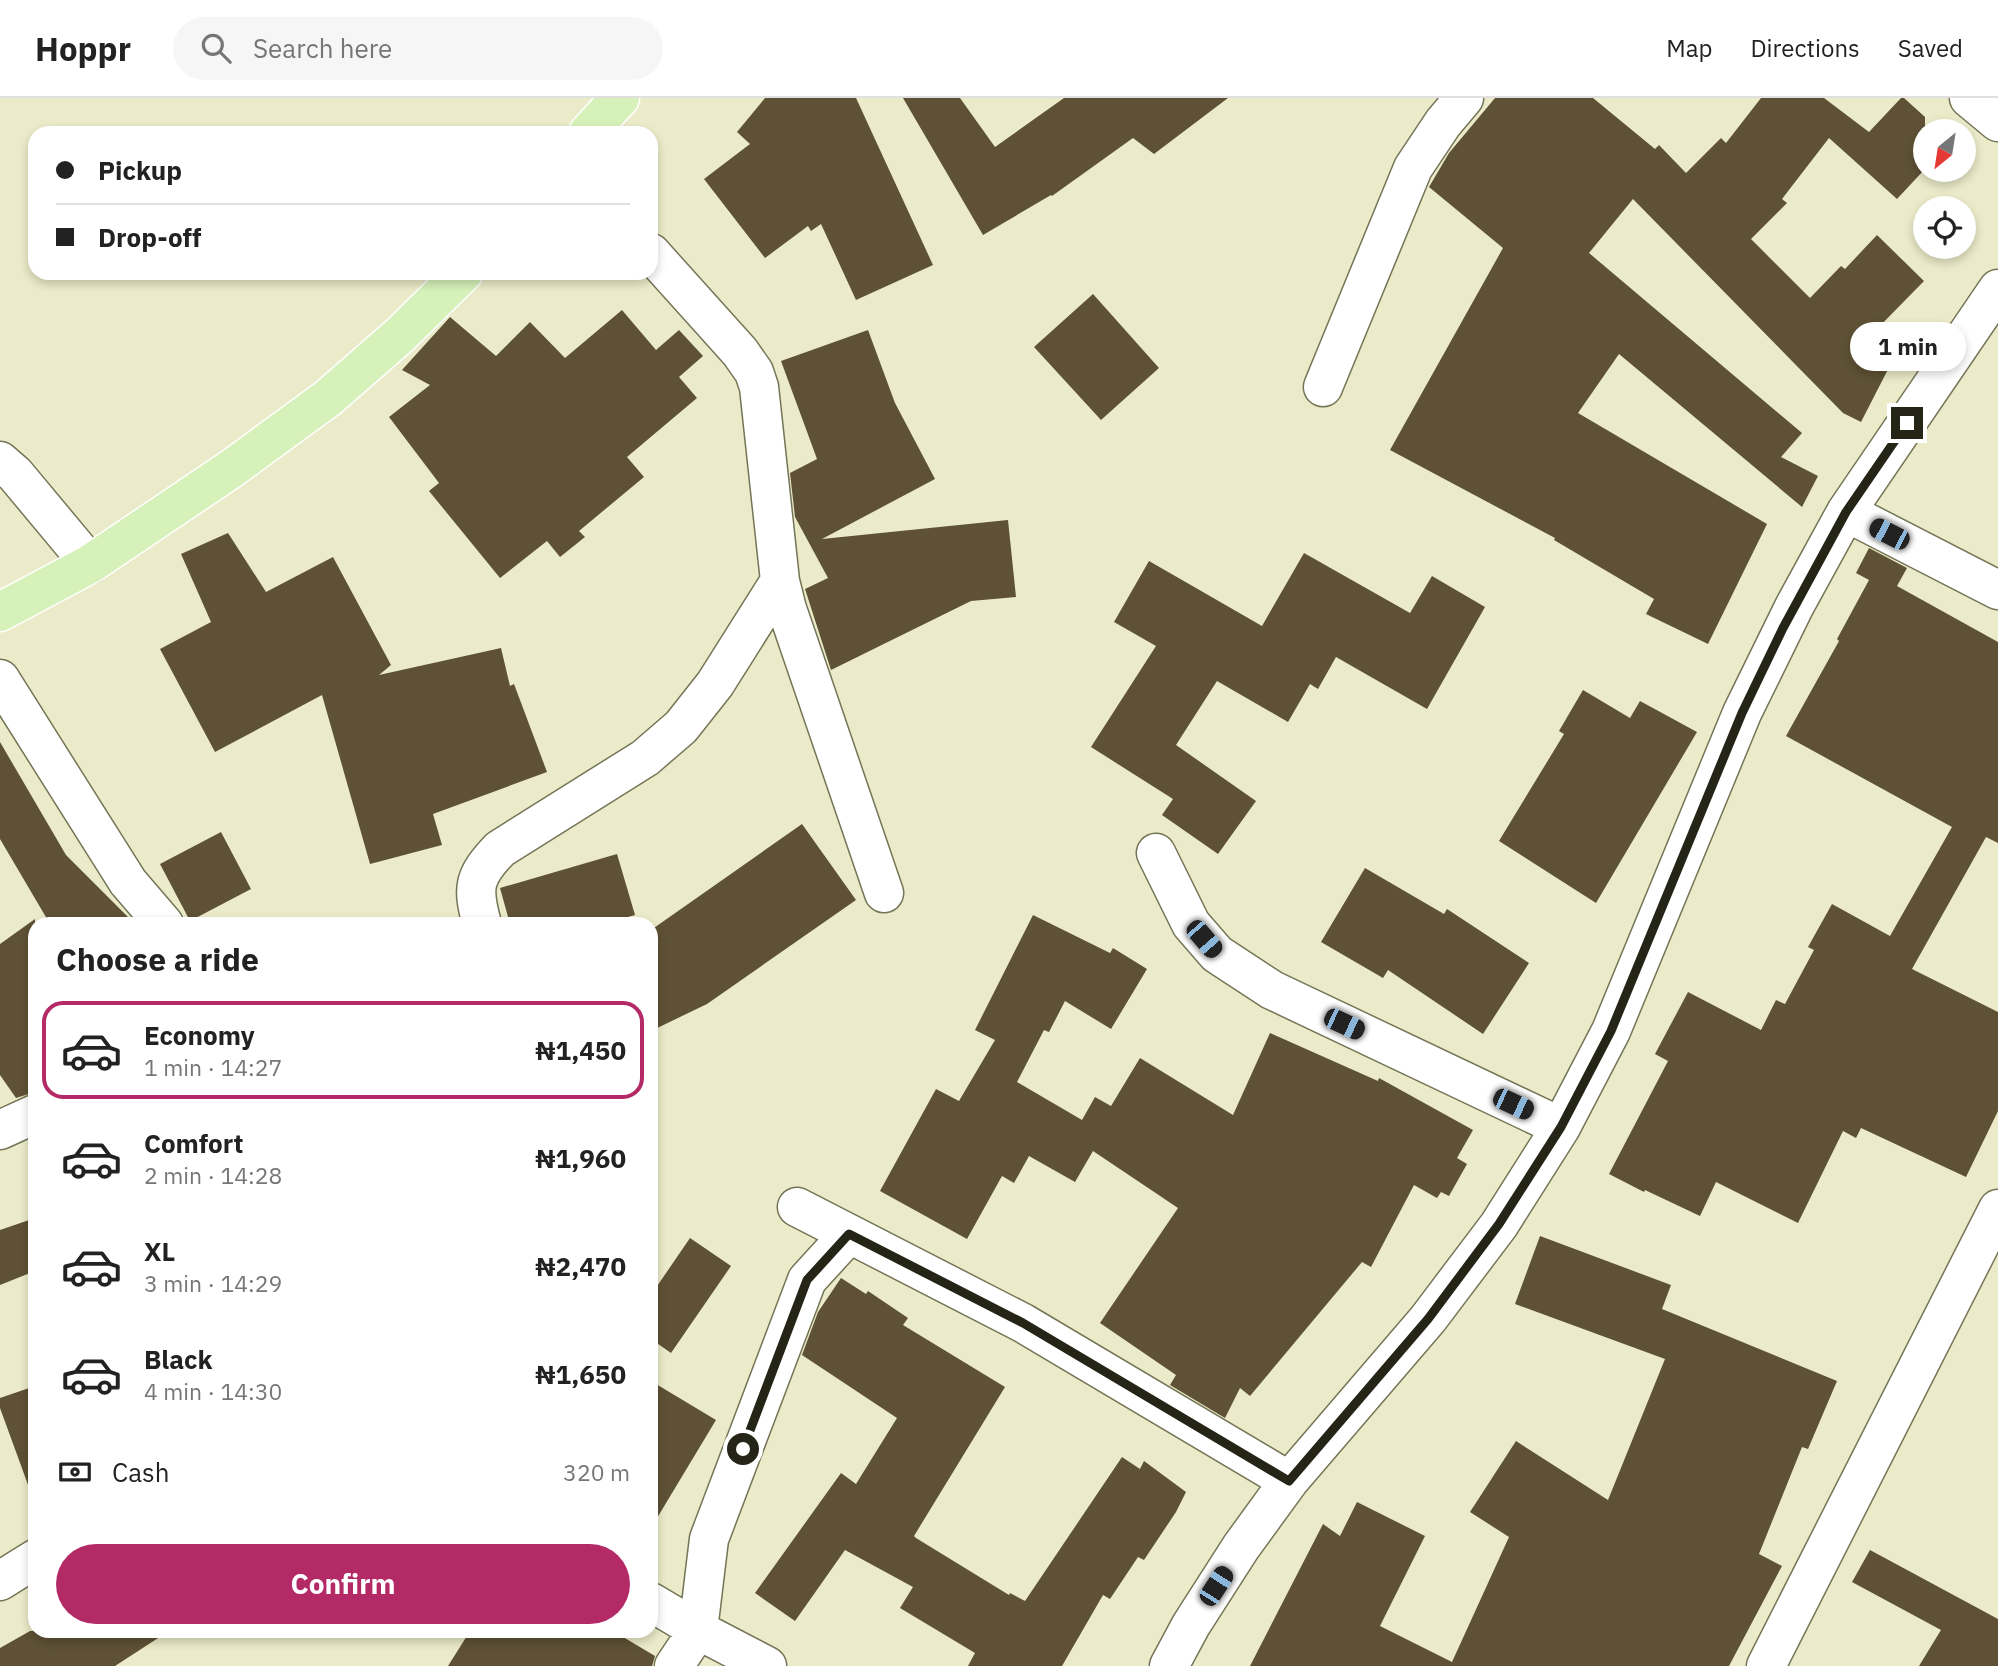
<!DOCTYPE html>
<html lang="en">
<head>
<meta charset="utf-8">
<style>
	:root { --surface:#fff; --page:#f6f6f6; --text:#222; --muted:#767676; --line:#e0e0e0; --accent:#b42a67 }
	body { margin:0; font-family:"IBM Plex Sans",sans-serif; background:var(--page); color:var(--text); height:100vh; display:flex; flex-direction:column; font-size:26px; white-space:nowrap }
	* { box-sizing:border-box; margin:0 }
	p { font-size:23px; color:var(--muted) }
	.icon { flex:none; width:38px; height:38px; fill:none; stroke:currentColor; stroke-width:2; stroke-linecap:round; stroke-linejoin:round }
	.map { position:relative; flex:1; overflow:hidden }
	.side { position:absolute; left:28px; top:819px; width:630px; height:721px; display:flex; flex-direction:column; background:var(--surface); border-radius:21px; box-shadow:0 4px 10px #0003 }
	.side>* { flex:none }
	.top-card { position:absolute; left:28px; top:28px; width:630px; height:154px; border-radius:21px; box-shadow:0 4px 10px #0003; display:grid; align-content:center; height:154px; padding:0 28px; background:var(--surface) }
	.needle { width:46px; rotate:210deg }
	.controls { position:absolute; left:1913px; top:21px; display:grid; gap:14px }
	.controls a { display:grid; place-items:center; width:63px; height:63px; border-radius:50%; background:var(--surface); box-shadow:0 4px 10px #0003; font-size:35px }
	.end { position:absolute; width:32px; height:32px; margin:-16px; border:9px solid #242417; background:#fff; box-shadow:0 0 0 4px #fff }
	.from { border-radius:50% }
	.bubble { position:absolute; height:49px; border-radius:24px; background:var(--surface); box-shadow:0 4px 10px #0003; font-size:23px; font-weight:800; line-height:49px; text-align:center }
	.car { position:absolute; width:21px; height:42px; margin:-21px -10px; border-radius:9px; box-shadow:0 0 5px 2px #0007; background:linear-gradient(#222 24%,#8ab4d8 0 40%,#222 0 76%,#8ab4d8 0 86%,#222 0) }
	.top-card b { display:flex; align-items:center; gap:24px; height:66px; font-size:26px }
	.top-card b+b { border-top:2px solid var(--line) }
	.top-card i { width:18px; height:18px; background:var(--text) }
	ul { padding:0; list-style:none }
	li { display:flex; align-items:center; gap:21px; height:98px; margin:0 14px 10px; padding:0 14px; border:4px solid transparent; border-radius:21px }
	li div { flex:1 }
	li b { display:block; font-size:26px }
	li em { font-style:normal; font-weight:800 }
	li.selected { border-color:var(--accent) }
	li>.icon { width:63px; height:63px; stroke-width:1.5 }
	h2 { padding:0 28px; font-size:32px; line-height:84px }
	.pay { display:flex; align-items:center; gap:18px; height:77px; padding:0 28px; font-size:26px }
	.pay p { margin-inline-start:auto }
	.primary-button { display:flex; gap:14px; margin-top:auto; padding:14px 28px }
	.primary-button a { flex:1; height:80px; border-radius:42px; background:var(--accent); color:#fff; font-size:28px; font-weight:800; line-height:80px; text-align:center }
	header { display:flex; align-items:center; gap:42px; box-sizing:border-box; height:98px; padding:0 35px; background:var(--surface); border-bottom:2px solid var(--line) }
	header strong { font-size:33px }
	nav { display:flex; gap:38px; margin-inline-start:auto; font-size:24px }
	.search { width:490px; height:63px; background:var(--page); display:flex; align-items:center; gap:18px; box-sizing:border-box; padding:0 24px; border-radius:38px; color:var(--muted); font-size:26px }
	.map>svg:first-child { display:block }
</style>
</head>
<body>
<header>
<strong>Hoppr</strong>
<div class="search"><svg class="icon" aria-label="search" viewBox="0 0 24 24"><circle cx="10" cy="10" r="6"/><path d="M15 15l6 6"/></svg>Search here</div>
<nav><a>Map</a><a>Directions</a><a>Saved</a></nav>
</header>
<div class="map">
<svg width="1998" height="1568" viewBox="0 0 1998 1568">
	<rect width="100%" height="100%" fill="#ebebc9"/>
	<!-- building -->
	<path fill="#5e5135" d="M 765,0 L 856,0 L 933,167 L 856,202 L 821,126 L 811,133 L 808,128 L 765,160 L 704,81 L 750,46 L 737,34 Z
		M 903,0 L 960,0 L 995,49 L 1064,0 L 1228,0 L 1154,56 L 1133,40 L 1052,98 L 1051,97 L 983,137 Z
		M 1495,0 L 1593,0 L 1655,51 L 1659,47 L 1686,75 L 1721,40 L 1726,45 L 1761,0 L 1824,0 L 1869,34 L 1901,0 L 1904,0 L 1925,19 L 1925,71 L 1897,101 L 1829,40 L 1782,101 L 1787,105 L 1751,141 L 1810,200 L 1841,168 L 1845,171 L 1877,137 L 1924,183 L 1875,233 L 1900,248 L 1861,324 L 1843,315 L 1633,101 L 1589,155 L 1802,335 L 1781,359 L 1818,378 L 1802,409 L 1619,256 L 1578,315 L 1767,426 L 1708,546 L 1646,516 L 1654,501 L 1554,442 L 1555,440 L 1390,352 L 1503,150 L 1429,89 L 1449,55 Z
		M 1093,196 L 1159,270 L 1101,322 L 1034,249 Z
		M 622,212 L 656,252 L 679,232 L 703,258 L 679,279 L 697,300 L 627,359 L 644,379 L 579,433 L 585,439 L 560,459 L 547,443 L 500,480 L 429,393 L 439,385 L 389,319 L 430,287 L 402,272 L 450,219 L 496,258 L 530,224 L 565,260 Z
		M 868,232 L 895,305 L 935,381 L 822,441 L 1008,422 L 1016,499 L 971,503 L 831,572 L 805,491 L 828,480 L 795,419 L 790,375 L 817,361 L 781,263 Z
		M 228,435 L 266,494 L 333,459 L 391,567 L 379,577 L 501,550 L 510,588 L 514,586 L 547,674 L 433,716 L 442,747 L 370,766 L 322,597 L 215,654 L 160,551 L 211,524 L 181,456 Z
		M 1869,450 L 1907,470 L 1897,488 L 1998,544 L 1998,745 L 1986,739 L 1912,871 L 1998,914 L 1998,1013 L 1966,1079 L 1861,1030 L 1856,1040 L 1843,1033 L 1798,1125 L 1716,1084 L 1700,1118 L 1645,1092 L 1644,1094 L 1609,1076 L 1668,963 L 1655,956 L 1688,894 L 1761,932 L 1776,902 L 1785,906 L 1814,852 L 1808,849 L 1832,806 L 1890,838 L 1952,729 L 1786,638 L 1839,543 L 1837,541 L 1869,482 L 1856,475 Z
		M 1304,455 L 1410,515 L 1432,478 L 1485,509 L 1427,611 L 1336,559 L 1318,591 L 1310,586 L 1288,624 L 1217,583 L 1176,647 L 1256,703 L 1218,756 L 1162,717 L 1173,701 L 1091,649 L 1156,548 L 1114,524 L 1149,463 L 1262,528 Z
		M 1583,592 L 1630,620 L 1640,603 L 1697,634 L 1596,805 L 1499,743 L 1564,636 L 1559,633 Z
		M 0,644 L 66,757 L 135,826 L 50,826 L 0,741 Z
		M 802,726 L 856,802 L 707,906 L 651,933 L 651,832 Z
		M 221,734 L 251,791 L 190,823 L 160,766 Z
		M 617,756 L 635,817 L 603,826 L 510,826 L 500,790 Z
		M 1365,770 L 1444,816 L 1447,811 L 1529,865 L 1483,936 L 1388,872 L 1383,880 L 1321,844 Z
		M 1033,817 L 1110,855 L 1113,850 L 1147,871 L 1111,931 L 1065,903 L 1049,934 L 1044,932 L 1017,984 L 1082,1022 L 1095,999 L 1111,1008 L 1140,960 L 1233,1017 L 1270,935 L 1378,983 L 1379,980 L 1473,1032 L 1457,1060 L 1467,1066 L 1449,1098 L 1441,1094 L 1437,1100 L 1414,1087 L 1371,1169 L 1362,1164 L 1250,1298 L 1240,1290 L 1225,1320 L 1170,1287 L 1176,1277 L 1100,1225 L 1178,1110 L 1093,1053 L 1075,1084 L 1029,1058 L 1014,1085 L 1002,1078 L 967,1141 L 880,1093 L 936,991 L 959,1003 L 995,942 L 975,932 Z
		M 35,821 L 35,994 L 16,1000 L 0,977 L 0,846 Z
		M 35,1120 L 35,1173 L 0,1187 L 0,1132 Z
		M 1540,1138 L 1671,1187 L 1662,1211 L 1837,1283 L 1808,1351 L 1802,1349 L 1759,1456 L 1782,1468 L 1729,1568 L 1250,1568 L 1323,1426 L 1340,1438 L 1357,1404 L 1425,1438 L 1380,1528 L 1452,1564 L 1509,1439 L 1470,1414 L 1516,1343 L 1608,1402 L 1665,1261 L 1515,1206 Z
		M 690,1140 L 731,1168 L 671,1255 L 651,1241 L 651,1197 Z
		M 841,1180 L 866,1196 L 868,1193 L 908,1220 L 903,1227 L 1005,1289 L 914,1438 L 916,1440 L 1009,1497 L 1010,1495 L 1025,1503 L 1122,1359 L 1140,1371 L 1144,1363 L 1186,1394 L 1176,1414 L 1144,1462 L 1138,1459 L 1110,1501 L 1103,1497 L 1062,1568 L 968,1568 L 975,1555 L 900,1510 L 913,1489 L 845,1452 L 795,1523 L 755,1495 L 841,1375 L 856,1386 L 897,1320 L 802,1257 L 818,1214 Z
		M 651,1283 L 716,1322 L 651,1430 Z
		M 35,1288 L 35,1394 L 31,1395 L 0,1310 L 0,1300 Z
		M 1870,1452 L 1998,1521 L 1998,1568 L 1919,1568 L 1941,1532 L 1852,1484 Z
		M 30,1533 L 169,1533 L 115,1568 L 0,1568 L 0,1550 Z
		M 470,1533 L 613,1533 L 655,1558 L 652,1568 L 448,1568 Z"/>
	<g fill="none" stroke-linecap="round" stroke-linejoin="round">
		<!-- minor casing -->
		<g stroke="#747556" stroke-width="41">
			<path id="minor" d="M 1969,0 L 1998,24
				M 651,155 L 740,254 L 754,274 L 759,289 L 780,483 L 787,511 L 884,795
				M 1323,289 L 1413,70 L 1443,25 L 1464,0
				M 0,363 L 15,376 L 90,466
				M 1846,414 L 1998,492
				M 0,581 L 128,784 L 164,826
				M 1156,755 L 1191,826 L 1217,856 L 1272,892 L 1561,1029
				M 482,826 C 472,790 473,779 500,751 L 645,660 L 681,629 L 715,586 L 780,483
				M 0,1032 L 35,1016
				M 797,1109 L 1023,1225 L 1289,1383
				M 0,1483 L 35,1461
				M 651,1504 L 698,1532 L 767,1568
				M 674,1568 L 698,1532 L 709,1441 L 807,1182 L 849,1136
				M 1169,1568 L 1191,1527 L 1241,1449 L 1289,1383 L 1428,1221 L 1499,1127 L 1561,1029 L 1611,933 L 1742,615 L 1794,509 L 1846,414 L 1998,191
				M 1766,1568 L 1998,1111"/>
		</g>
		<!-- major casing -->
		<g stroke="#fff" stroke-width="41">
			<path id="major" d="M 588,35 L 620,0
				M 0,514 L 90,466 L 231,371 L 328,300 L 400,237 L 463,175"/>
		</g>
		<!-- minor -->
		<use href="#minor" stroke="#fff" stroke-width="38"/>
		<!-- major -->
		<use href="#major" stroke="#d6f1b9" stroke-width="38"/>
	</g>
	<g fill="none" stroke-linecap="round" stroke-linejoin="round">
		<!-- route -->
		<path stroke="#242417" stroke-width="9" d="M 743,1351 L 807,1182 L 849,1136 L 1023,1225 L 1289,1383 L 1428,1221 L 1499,1126 L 1561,1029 L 1611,933 L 1742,615 L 1783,530 L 1846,414 L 1907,325"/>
	</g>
</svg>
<div class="controls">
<a><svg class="needle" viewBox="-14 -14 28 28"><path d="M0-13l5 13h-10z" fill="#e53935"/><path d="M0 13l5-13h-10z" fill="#767676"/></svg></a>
<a><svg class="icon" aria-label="locate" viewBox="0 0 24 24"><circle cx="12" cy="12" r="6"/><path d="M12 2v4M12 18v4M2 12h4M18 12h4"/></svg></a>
</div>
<i class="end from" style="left:743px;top:1351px"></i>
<i class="end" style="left:1907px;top:325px"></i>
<div class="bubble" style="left:1850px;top:224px;width:116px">1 min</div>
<i class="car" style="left:1889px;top:436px;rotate:297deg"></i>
<i class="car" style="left:1204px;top:841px;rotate:139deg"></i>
<i class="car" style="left:1344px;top:926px;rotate:115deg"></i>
<i class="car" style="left:1513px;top:1006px;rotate:115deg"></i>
<i class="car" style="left:1216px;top:1488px;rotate:33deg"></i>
<div class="top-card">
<b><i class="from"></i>Pickup</b>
<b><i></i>Drop-off</b>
</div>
<section class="side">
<h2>Choose a ride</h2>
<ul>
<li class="selected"><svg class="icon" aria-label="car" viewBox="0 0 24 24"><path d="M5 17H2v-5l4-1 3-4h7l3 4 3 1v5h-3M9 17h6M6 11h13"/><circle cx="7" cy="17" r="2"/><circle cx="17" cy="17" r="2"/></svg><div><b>Economy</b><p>1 min · 14:27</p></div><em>₦1,450</em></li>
<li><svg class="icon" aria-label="car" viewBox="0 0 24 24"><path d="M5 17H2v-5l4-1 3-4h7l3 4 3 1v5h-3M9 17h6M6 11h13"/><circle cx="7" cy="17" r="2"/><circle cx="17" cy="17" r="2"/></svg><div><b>Comfort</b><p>2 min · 14:28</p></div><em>₦1,960</em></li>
<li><svg class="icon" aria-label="car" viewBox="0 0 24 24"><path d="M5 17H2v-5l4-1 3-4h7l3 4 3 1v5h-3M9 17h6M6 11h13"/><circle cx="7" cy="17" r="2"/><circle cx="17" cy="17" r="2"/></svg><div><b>XL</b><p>3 min · 14:29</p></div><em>₦2,470</em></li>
<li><svg class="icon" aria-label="car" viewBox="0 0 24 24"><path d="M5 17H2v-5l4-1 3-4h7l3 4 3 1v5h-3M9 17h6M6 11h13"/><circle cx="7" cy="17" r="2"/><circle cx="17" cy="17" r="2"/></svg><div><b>Black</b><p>4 min · 14:30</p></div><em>₦1,650</em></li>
</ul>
<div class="pay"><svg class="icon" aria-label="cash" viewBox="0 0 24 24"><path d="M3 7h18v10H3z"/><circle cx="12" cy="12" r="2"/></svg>Cash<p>320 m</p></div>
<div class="primary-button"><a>Confirm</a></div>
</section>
</div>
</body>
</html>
